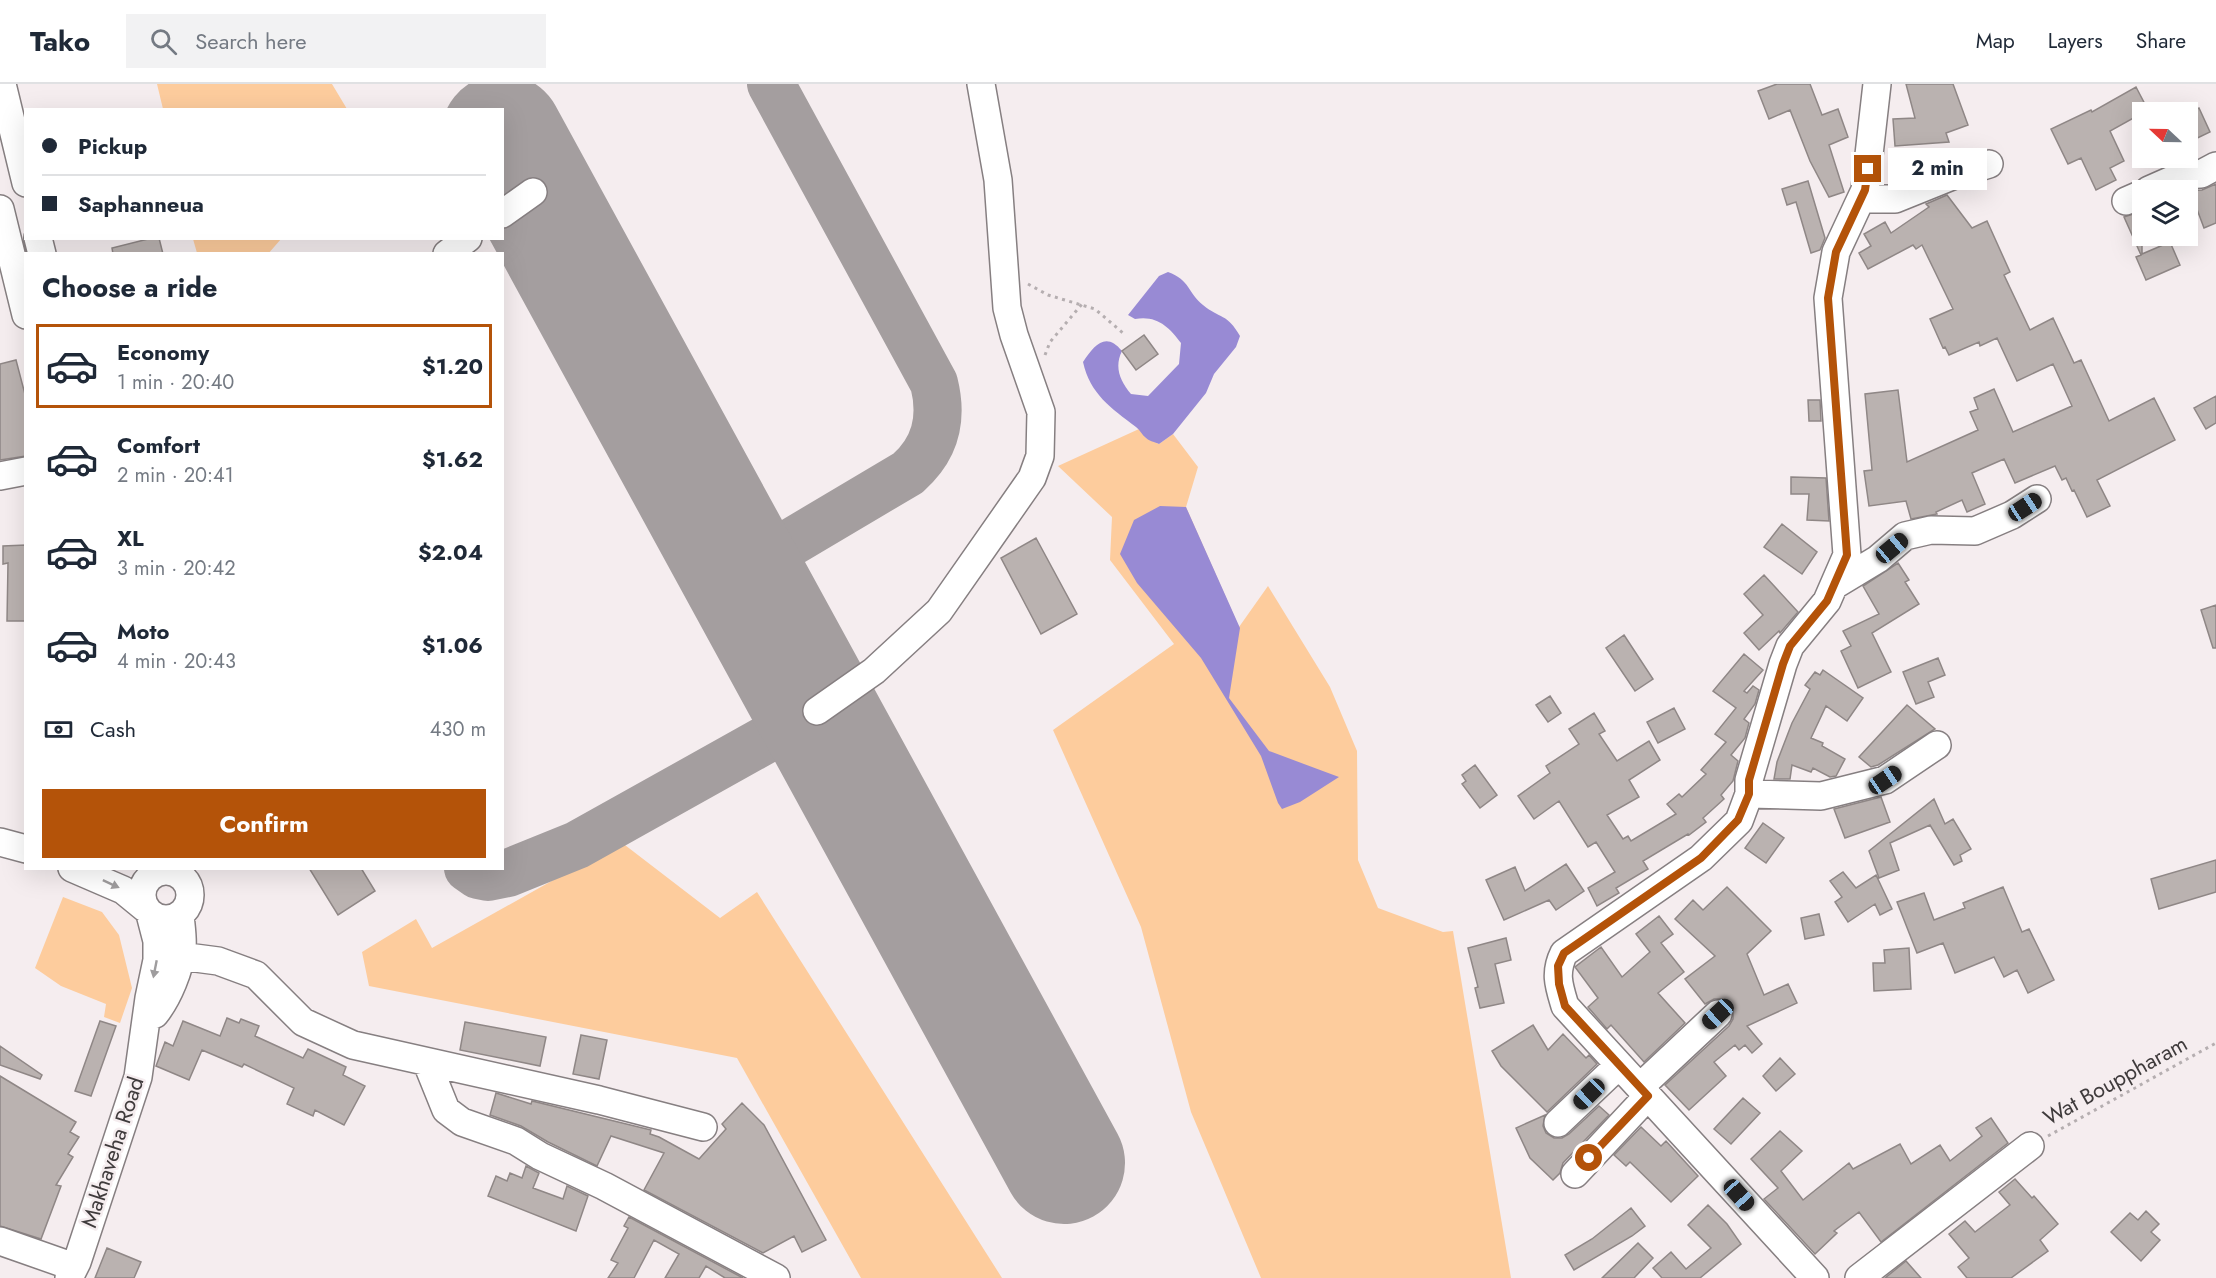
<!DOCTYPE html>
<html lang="en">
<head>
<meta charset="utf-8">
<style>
	:root { --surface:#fff; --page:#f2f2f3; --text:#1f2937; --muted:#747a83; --line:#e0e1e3; --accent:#b45309 }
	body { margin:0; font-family:Jost,sans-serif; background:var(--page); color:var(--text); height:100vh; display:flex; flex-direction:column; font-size:22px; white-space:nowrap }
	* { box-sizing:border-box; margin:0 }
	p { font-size:20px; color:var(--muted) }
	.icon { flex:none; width:33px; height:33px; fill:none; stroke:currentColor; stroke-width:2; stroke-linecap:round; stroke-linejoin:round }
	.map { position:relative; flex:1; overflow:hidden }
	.sheet { position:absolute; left:24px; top:168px; width:480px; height:618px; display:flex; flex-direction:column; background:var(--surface); border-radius:0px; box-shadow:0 6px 24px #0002 }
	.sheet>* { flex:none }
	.top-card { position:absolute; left:24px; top:24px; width:480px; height:132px; border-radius:0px; box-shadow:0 6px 24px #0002; display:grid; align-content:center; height:132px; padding:0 18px; background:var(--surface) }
	.needle { width:39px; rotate:292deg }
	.tools { position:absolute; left:2132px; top:18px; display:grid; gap:12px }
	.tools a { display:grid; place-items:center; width:66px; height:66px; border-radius:0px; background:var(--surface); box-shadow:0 6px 24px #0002; font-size:30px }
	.end { position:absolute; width:27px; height:27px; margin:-14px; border:8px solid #b45309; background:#fff; box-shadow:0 0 0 3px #fff }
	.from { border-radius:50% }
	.bubble { position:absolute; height:42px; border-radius:0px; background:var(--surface); box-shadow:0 6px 24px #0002; font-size:20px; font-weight:700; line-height:42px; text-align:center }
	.car { position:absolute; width:18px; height:36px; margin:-18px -9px; border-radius:8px; box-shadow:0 0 4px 2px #0007; background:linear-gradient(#222 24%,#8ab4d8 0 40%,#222 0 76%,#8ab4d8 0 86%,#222 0) }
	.top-card b { display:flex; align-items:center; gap:21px; height:57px; font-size:22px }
	.top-card b+b { border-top:2px solid var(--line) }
	.top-card i { width:15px; height:15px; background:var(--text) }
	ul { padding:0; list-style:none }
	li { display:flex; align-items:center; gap:18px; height:84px; margin:0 12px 9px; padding:0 6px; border:3px solid transparent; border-radius:0px }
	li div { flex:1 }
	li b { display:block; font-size:22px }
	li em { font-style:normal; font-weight:700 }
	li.selected { border-color:var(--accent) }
	li>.icon { width:54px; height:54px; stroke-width:1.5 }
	h2 { padding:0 18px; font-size:27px; line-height:72px }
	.pay { display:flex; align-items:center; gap:15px; height:66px; padding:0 18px; font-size:22px }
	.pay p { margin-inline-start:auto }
	.primary-button { display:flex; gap:12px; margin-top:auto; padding:12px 18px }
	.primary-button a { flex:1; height:69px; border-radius:0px; background:var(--accent); color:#fff; font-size:24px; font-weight:700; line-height:69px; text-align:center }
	header { display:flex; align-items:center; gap:36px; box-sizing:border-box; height:84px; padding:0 30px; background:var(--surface); border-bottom:2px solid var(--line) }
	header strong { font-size:28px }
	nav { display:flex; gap:33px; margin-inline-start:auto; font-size:21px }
	.search { width:420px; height:54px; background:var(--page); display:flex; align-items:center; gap:15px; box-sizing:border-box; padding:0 21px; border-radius:0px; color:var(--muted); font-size:22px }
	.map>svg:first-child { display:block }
</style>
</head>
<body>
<header>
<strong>Tako</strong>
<div class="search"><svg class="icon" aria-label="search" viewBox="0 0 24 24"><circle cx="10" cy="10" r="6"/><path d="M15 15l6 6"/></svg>Search here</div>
<nav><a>Map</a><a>Layers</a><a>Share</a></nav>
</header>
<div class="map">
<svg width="2216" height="1194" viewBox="0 0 2216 1194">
	<rect width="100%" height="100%" fill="#f5edef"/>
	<!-- green -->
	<path fill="#fdcc9d" d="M 157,0 L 332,0 L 347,25 L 163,25 Z
		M 193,155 L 193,154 L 281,155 L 268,170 L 197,169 Z
		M 1139,345 L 1146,354 L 1159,360 L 1173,350 L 1198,383 L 1186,423 L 1239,543 L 1268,502 L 1330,603 L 1357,667 L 1358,776 L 1378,824 L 1443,848 L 1453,847 L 1511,1194 L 1261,1194 L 1191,1028 L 1141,843 L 1053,646 L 1174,560 L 1110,476 L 1112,433 L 1058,382 Z
		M 621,758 L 720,834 L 757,808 L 1002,1194 L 861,1194 L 737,974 L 369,902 L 362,868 L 416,835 L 432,864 Z
		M 63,813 L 102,828 L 119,851 L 132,904 L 120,939 L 104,933 L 106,920 L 61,902 L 35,884 Z"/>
	<!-- water -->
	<path fill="#988ad4" d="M 1168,188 C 1190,196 1188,209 1203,221 C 1220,235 1227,229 1240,252 L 1236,263 L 1214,290 L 1206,309 L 1173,350 L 1159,360 C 1155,358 1149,357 1146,354 C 1142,351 1140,346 1136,343 C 1111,324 1090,310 1083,278 C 1094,261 1106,247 1122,267 C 1114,283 1120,297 1131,310 L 1148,312 L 1179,280 L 1181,259 C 1169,243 1157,231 1135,235 L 1128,231 L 1159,192 Z
		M 1160,422 L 1186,423 L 1240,544 L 1229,614 L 1269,667 L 1339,693 L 1300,718 L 1282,725 L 1278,719 L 1261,672 L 1201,574 L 1137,499 L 1120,470 L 1134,436 Z"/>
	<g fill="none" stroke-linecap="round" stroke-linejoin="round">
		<!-- taxiway -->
		<path stroke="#a49e9f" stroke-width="48" d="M 741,488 L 908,389 C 935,365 943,335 934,299 L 771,0
			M 468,784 L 478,791 L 488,793 L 508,789 L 577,761 L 817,627"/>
		<!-- runway -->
		<path stroke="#a49e9f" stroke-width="122" d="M 502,51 L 1064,1079"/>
	</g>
	<!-- building -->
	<path fill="#bab2b0" stroke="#8f8786" stroke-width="1.5" d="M 1777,0 L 1810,0 L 1822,31 L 1838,25 L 1848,53 L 1829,61 L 1844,108 L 1829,113 L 1810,77 L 1790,26 L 1769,35 L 1758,7 Z
		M 1906,0 L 1953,0 L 1968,41 L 1946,49 L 1949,58 L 1895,62 L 1893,35 L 1915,34 Z
		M 2136,3 L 2148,26 L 2110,47 L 2124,77 L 2110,84 L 2116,96 L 2096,106 L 2081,74 L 2068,80 L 2051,45 L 2091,26 L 2092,28 Z
		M 2199,24 L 2210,48 L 2187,59 L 2187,30 Z
		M 1808,97 L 1825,154 L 1820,166 L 1811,169 L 1796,118 L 1787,121 L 1782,105 Z
		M 2216,100 L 2216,139 L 2204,144 L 2195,120 L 2187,124 L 2187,107 L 2202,106 Z
		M 1947,111 L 1972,144 L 1987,137 L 2010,188 L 2004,191 L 2030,246 L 2053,234 L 2074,279 L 2081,276 L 2109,337 L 2154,314 L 2175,356 L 2097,396 L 2110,422 L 2087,433 L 2074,406 L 2072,407 L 2066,394 L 2062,396 L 2055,382 L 2015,399 L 2004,375 L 1972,389 L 1985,420 L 1967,428 L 1962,416 L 1936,428 L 1937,430 L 1911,435 L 1906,417 L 1869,422 L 1864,387 L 1872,386 L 1865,310 L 1898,306 L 1907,378 L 1978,346 L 1970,328 L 1978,325 L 1974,314 L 1994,305 L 2013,348 L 2072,322 L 2053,280 L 2017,297 L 1997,254 L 1980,262 L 1979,258 L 1949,271 L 1945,263 L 1943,264 L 1930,235 L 1953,225 L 1922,161 L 1916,165 L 1913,161 L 1868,185 L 1859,169 L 1871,162 L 1864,150 L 1885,138 L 1891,149 L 1929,123 L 1926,120 Z
		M 2142,127 L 2142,170 L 2170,158 L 2180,181 L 2146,196 L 2136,173 L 2141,171 L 2124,133 Z
		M 152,154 L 159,154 L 163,170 L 113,170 L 112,164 Z
		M 1144,251 L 1158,270 L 1136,286 L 1122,267 Z
		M 16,276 L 26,314 L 26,372 L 0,376 L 0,280 Z
		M 2216,312 L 2216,339 L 2206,345 L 2194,324 Z
		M 1808,316 L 1820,316 L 1821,337 L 1809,337 Z
		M 1791,393 L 1826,394 L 1829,437 L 1807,436 L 1809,410 L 1791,410 Z
		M 1782,440 L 1817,468 L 1802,490 L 1764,463 Z
		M 1036,454 L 1077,530 L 1041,550 L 1001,474 Z
		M 26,461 L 25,537 L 7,537 L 8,479 L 3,480 L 3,462 Z
		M 1898,479 L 1909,496 L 1905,498 L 1919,520 L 1872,549 L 1891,588 L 1858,604 L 1841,567 L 1851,562 L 1843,547 L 1879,530 L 1863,502 Z
		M 1764,491 L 1798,528 L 1780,549 L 1779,547 L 1759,566 L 1744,549 L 1763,531 L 1744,510 Z
		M 2216,521 L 2216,564 L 2213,564 L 2201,526 Z
		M 1624,551 L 1653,595 L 1635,607 L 1606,564 Z
		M 1744,570 L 1763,586 L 1744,607 L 1747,609 L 1753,602 L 1759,606 L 1755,620 L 1744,635 L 1749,639 L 1745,654 L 1731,671 L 1738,677 L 1733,697 L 1721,711 L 1724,715 L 1703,734 L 1706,738 L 1689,751 L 1688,750 L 1643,777 L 1648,785 L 1616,804 L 1619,809 L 1597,822 L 1588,804 L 1615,788 L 1596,758 L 1588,763 L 1559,717 L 1534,735 L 1518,712 L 1550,689 L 1546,682 L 1579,660 L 1569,645 L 1594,629 L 1605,647 L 1599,650 L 1617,677 L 1649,657 L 1660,676 L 1629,696 L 1639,713 L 1607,731 L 1623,755 L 1628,752 L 1631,757 L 1676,730 L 1667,720 L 1679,710 L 1682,713 L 1706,690 L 1701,686 L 1726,658 L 1715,650 L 1736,624 L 1713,607 Z
		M 1938,574 L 1945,591 L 1928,598 L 1934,613 L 1916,620 L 1903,588 Z
		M 1823,586 L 1863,614 L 1847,637 L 1826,622 L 1811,654 L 1823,659 L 1822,662 L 1845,675 L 1836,692 L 1830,693 L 1813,684 L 1811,688 L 1792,681 L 1790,695 L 1774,695 L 1777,678 L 1792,639 L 1810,605 L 1805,601 L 1815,588 L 1820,591 Z
		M 1550,612 L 1561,629 L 1548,638 L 1536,621 Z
		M 1907,621 L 1935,645 L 1878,681 L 1871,683 L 1859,673 Z
		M 1674,624 L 1685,645 L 1658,659 L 1647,638 Z
		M 1475,681 L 1497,711 L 1480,724 L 1462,700 L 1466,697 L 1462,691 Z
		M 1881,713 L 1890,738 L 1845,754 L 1834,725 Z
		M 1934,715 L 1945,740 L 1953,735 L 1971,765 L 1960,771 L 1962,777 L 1954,781 L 1930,741 L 1890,759 L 1899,786 L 1879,794 L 1869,767 Z
		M 1763,739 L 1784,754 L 1766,779 L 1745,764 Z
		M 2216,776 L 2216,808 L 2159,825 L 2151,795 Z
		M 1566,780 L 1584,807 L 1556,826 L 1549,816 L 1504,836 L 1486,796 L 1515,783 L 1525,807 Z
		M 309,784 L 361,784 L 375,807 L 338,831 Z
		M 1843,788 L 1856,804 L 1876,791 L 1892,825 L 1880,831 L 1875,820 L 1848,838 L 1835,818 L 1842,813 L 1830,797 Z
		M 1727,803 L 1771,847 L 1747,870 L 1764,911 L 1788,900 L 1797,919 L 1747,942 L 1762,960 L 1752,969 L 1745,961 L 1739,966 L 1735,961 L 1714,978 L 1726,992 L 1689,1026 L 1665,1001 L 1729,942 L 1733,935 L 1733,927 L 1730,920 L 1722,915 L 1714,915 L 1705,920 L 1685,895 L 1715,872 L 1675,835 L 1693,816 L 1703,826 Z
		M 2003,803 L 2022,848 L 2029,845 L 2054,896 L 2028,909 L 2017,886 L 2004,893 L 1994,873 L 1955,889 L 1943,859 L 1917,869 L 1897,818 L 1924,809 L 1934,836 L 1965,824 L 1963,819 Z
		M 1819,830 L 1824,851 L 1805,855 L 1801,834 Z
		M 1659,832 L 1673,850 L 1661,859 L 1684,888 L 1658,909 L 1685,939 L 1644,978 L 1611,941 L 1607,945 L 1588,923 L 1598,914 L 1575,883 L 1601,863 L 1622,893 L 1650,868 L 1636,850 Z
		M 1506,854 L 1511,876 L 1495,880 L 1504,919 L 1480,924 L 1475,904 L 1478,903 L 1468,864 Z
		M 1909,864 L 1911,905 L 1874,907 L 1873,879 L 1885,879 L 1884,866 Z
		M 227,934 L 239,939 L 241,935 L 259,942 L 255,952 L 303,974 L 308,965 L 346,983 L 343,991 L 365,1002 L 344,1041 L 315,1026 L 313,1032 L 287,1020 L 294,1004 L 244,980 L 242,983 L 202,966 L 189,996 L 156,982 L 165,958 L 173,962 L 183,937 L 220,952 Z
		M 100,937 L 116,942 L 91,1012 L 75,1007 Z
		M 465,938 L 546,953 L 540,982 L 460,966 Z
		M 1533,941 L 1548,966 L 1563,950 L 1586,974 L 1589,971 L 1597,980 L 1547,1028 L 1501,982 L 1492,967 Z
		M 581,951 L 607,956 L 599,995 L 573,990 Z
		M 0,962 L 42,991 L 40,995 L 0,981 Z
		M 1780,974 L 1795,990 L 1776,1007 L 1763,992 Z
		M 0,992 L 76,1038 L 70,1048 L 79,1053 L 68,1070 L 73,1073 L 56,1101 L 61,1102 L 41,1155 L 0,1142 Z
		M 496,1009 L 531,1020 L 532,1017 L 651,1046 L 650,1050 L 659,1053 L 699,1075 L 726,1045 L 722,1040 L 742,1019 L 764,1041 L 826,1156 L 802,1168 L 794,1152 L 763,1169 L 644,1106 L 664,1069 L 611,1052 L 597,1082 L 548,1058 L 521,1042 L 490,1031 Z
		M 1743,1014 L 1760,1029 L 1731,1060 L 1714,1045 Z
		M 1599,1022 L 1609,1031 L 1563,1079 L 1560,1089 L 1553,1096 L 1530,1074 L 1516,1044 L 1545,1031 L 1543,1042 L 1546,1049 L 1554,1054 L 1562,1054 L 1569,1050 Z
		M 1991,1034 L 2008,1059 L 1881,1158 L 1859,1128 L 1834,1147 L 1837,1149 L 1815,1170 L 1764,1115 L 1778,1104 L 1751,1075 L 1780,1047 L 1802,1067 L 1781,1087 L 1803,1116 L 1849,1079 L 1853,1085 L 1900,1060 L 1911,1080 L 1940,1061 L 1950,1077 L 1982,1052 L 1976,1044 Z
		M 1641,1043 L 1661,1062 L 1666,1057 L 1698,1092 L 1671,1118 L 1630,1078 L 1626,1082 L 1614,1071 Z
		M 526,1082 L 539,1089 L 533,1104 L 563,1115 L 567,1102 L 588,1112 L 576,1147 L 488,1112 L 496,1092 L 507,1097 L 510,1089 L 522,1094 Z
		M 2015,1095 L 2032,1114 L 2034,1112 L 2058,1140 L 2040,1156 L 2048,1167 L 2011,1194 L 1967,1194 L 1958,1183 L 1969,1174 L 1949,1150 L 1965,1137 L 1975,1148 L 2010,1121 L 1999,1108 Z
		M 1708,1121 L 1727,1140 L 1741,1160 L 1700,1194 L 1662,1194 L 1653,1184 L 1671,1168 L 1686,1185 L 1711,1164 L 1688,1141 Z
		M 1631,1124 L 1645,1142 L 1632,1152 L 1574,1186 L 1565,1171 L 1592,1155 Z
		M 2146,1127 L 2159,1140 L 2151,1148 L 2160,1156 L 2141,1177 L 2111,1148 L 2130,1129 L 2138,1136 Z
		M 629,1133 L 743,1194 L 725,1194 L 706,1182 L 699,1194 L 665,1194 L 679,1170 L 654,1156 L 634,1194 L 608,1194 L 618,1179 L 611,1176 L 628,1144 L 624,1142 Z
		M 1638,1159 L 1653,1174 L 1634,1194 L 1602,1194 Z
		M 107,1164 L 141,1178 L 134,1194 L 95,1194 Z
		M 1906,1177 L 1921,1194 L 1885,1194 Z"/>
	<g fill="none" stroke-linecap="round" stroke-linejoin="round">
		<!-- minor casing -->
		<g stroke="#867f81" stroke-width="30">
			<path id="minor" d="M 2,0 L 26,99
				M 2149,106 L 2183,91 L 2201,90 L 2216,82
				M 1862,115 L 1895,115 L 1957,90 L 1989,80
				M 2126,117 L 2142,110
				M 0,125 L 26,231
				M 502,130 L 533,108
				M 38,154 L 42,170
				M 447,170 L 468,154
				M 0,392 L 26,387
				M 1835,501 L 1878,475 L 1905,452 L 1931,446 L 1975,447 L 2012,431 L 2037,415
				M 817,627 L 874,587 L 939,527 L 1032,394 L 1040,372 L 1041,328 L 1014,251 L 1007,224 L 998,96 L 981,0
				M 1749,710 L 1821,712 L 1885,696 L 1937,661
				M 0,758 L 26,765
				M 72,784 L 123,806 L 145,824
				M142 811a24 24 0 1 1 48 0a24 24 0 1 1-48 0Z
				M 180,872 L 218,877 L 256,891 L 303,938 L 353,961 L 599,1016 L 703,1043
				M 155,930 C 168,914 180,885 182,864 C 183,854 181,842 180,831
				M 427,979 L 446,1026 L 462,1038 L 516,1057 L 540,1072 L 604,1102 L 776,1194
				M 1640,1003 L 1718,930
				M 1558,1039 L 1619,981
				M 1575,1090 L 1648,1012
				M 0,1157 L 74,1183
				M 69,1194 L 77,1178 L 138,993 L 149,914 L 157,876 L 157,857 L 150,830
				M 1815,1194 L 1565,922 C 1559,902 1554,889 1564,869 L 1701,774 L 1739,737 L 1749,710 L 1749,696 L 1783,580 L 1790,562 L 1827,517 L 1847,471 L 1828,214 L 1836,168 L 1865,106 L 1877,0
				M 1859,1194 L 2030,1062"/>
		</g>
		<!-- path -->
		<path stroke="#b5aeb0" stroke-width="3" stroke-dasharray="3 4.5" stroke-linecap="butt" d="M 1028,200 L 1048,211 L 1095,225 L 1123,249
			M 1045,271 L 1050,258 L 1082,220
			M 2048,1052 L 2216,959"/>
		<!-- minor -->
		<use href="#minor" stroke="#fff" stroke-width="27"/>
	</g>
	<!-- one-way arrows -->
	<defs><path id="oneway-solid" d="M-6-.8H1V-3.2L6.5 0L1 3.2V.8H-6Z" transform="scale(1.5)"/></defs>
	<g fill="#9f9d9e">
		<use href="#oneway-solid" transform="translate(111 800) rotate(25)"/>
		<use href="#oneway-solid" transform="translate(155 885) rotate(101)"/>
	</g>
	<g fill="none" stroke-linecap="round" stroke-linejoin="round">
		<!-- route -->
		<path stroke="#b45309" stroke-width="8" d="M 1589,1074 L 1648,1012 L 1565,922 L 1559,900 L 1558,882 L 1564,869 L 1701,774 L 1738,736 L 1749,710 L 1749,696 L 1783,580 L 1790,562 L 1827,517 L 1847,471 L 1828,214 L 1836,168 L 1865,106 L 1868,85"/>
	</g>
	<g text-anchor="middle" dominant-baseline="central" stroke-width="5" stroke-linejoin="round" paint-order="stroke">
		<!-- street labels -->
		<g font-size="22" fill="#3f3b3c" stroke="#f5edef">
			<text transform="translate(2115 996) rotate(-29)">Wat Bouppharam</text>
			<text transform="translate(112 1068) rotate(-72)">Makhaveha Road</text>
		</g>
	</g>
</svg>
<div class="tools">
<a><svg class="needle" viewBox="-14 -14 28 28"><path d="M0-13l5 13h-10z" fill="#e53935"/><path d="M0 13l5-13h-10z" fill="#747a83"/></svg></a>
<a><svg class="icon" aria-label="layers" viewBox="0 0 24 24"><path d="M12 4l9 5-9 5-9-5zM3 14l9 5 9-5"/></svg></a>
</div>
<i class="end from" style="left:1589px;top:1074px"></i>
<i class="end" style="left:1868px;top:85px"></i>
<div class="bubble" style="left:1888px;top:64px;width:99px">2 min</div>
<i class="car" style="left:2025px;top:423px;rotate:57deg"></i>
<i class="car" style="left:1892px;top:464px;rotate:50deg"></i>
<i class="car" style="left:1885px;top:696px;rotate:56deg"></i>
<i class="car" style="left:1718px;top:930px;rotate:227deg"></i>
<i class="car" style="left:1589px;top:1010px;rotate:226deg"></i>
<i class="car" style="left:1739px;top:1111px;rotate:138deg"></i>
<div class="top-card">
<b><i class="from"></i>Pickup</b>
<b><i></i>Saphanneua</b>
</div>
<section class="sheet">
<h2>Choose a ride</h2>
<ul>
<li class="selected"><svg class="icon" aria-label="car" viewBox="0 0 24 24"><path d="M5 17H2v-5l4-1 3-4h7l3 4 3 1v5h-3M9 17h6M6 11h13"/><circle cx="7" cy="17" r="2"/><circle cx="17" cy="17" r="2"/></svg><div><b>Economy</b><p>1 min · 20:40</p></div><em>$1.20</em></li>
<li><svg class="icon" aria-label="car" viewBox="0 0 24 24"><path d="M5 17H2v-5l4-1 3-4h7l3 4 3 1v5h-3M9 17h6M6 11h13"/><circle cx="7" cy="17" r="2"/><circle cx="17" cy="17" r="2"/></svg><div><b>Comfort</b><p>2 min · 20:41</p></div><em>$1.62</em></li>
<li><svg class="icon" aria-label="car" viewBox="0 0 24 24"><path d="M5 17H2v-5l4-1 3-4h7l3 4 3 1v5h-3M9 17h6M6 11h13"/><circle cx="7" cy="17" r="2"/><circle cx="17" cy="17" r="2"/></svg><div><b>XL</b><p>3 min · 20:42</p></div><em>$2.04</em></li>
<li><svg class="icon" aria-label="car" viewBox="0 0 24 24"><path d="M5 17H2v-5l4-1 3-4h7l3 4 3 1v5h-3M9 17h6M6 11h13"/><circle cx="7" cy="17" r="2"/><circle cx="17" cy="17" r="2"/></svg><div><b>Moto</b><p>4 min · 20:43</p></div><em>$1.06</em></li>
</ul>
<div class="pay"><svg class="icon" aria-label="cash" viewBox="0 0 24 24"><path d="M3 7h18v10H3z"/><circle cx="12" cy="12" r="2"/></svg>Cash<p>430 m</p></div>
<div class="primary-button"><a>Confirm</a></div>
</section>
</div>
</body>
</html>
